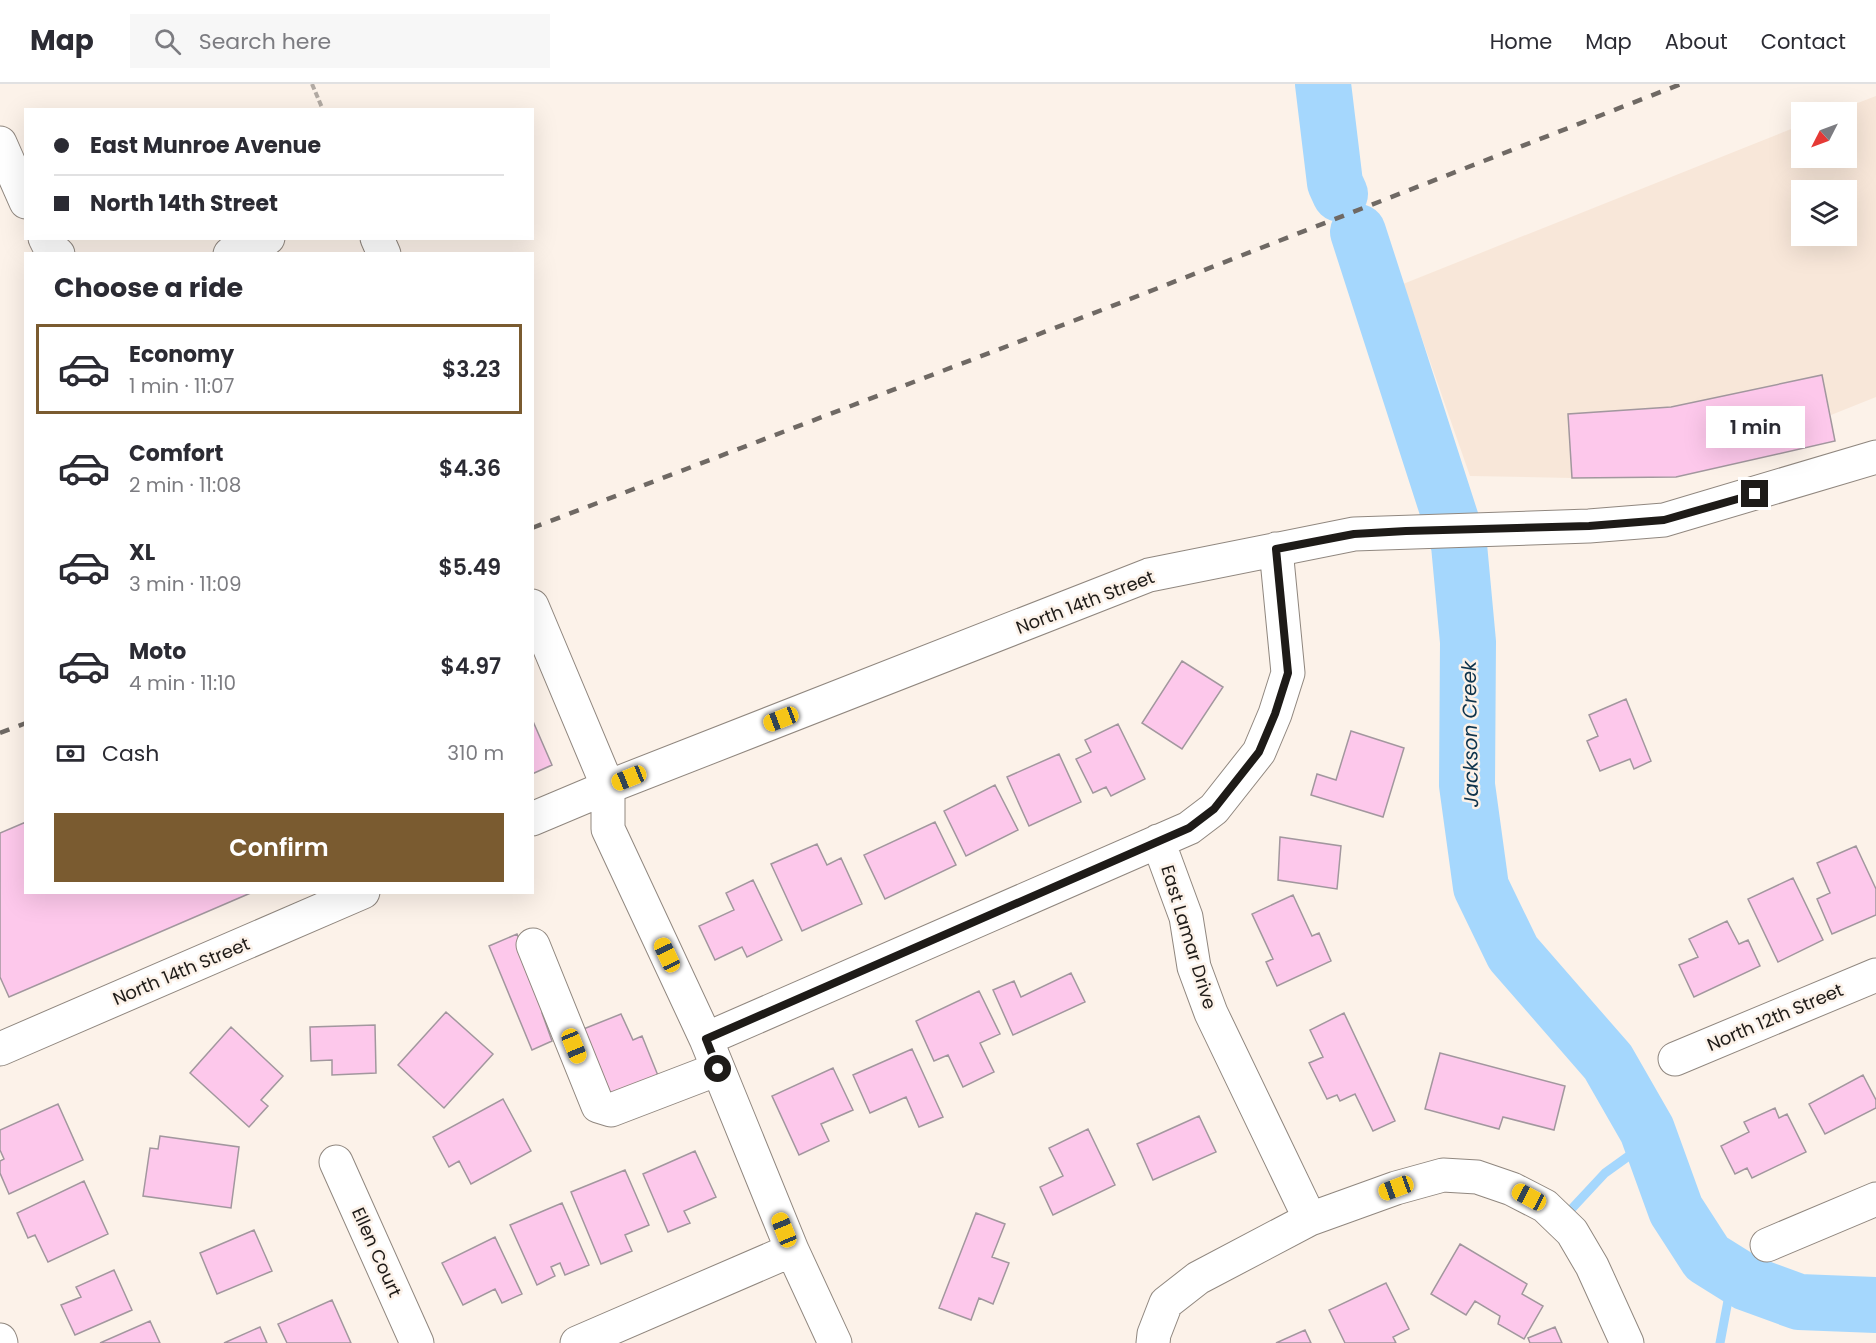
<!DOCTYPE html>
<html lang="en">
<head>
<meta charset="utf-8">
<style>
	:root { --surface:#fff; --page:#f7f7f7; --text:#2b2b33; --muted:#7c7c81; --line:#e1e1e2; --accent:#7a5b30 }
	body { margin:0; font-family:Poppins,sans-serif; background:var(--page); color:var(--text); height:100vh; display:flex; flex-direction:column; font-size:22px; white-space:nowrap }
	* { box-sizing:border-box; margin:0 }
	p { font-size:20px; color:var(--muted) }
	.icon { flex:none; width:33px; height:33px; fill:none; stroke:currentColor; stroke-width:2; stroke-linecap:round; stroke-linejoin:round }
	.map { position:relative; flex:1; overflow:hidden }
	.drawer { position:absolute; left:24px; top:168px; width:510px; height:642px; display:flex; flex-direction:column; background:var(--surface); border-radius:0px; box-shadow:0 6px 24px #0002 }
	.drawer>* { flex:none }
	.guide { position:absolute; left:24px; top:24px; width:510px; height:132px; border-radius:0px; box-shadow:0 6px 24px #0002; display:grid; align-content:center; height:132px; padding:0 30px; background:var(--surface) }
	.needle { width:39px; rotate:228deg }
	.controls { position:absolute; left:1791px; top:18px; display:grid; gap:12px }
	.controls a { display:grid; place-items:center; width:66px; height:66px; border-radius:0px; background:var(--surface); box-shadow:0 6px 24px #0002; font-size:30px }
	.end { position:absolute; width:27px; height:27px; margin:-14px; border:8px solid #1e1b18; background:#fff; box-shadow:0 0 0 3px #fff }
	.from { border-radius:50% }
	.bubble { position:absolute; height:42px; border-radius:0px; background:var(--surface); box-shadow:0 6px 24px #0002; font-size:20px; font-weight:600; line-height:42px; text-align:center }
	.car { position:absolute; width:18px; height:36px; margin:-18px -9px; border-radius:8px; box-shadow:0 0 4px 2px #0007; background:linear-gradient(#f5c518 24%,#345 0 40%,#f5c518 0 76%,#345 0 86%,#f5c518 0) }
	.guide b { display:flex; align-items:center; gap:21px; height:57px; font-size:22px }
	.guide b+b { border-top:2px solid var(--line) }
	.guide i { width:15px; height:15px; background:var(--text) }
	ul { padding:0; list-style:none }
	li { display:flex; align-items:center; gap:18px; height:90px; margin:0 12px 9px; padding:0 18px; border:3px solid transparent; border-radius:0px }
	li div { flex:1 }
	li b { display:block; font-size:22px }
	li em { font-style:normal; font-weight:600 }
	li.on { border-color:var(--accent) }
	li>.icon { width:54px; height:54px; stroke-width:1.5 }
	h2 { padding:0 30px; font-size:27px; line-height:72px }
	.pay { display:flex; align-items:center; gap:15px; height:66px; padding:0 30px; font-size:22px }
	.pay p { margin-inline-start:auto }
	.button { display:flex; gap:12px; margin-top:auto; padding:12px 30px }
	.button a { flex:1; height:69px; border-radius:0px; background:var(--accent); color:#fff; font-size:24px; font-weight:600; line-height:69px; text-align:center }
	header { display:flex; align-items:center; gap:36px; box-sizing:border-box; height:84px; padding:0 30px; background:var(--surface); border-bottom:2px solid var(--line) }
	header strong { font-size:28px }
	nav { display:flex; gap:33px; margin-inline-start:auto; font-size:21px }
	.search { width:420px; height:54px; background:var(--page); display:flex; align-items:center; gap:15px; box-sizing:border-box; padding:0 21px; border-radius:0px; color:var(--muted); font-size:22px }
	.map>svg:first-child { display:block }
</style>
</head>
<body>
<header>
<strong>Map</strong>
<div class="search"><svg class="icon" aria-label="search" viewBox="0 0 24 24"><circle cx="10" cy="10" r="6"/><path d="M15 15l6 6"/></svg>Search here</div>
<nav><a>Home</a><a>Map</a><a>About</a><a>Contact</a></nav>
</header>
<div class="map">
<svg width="1876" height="1259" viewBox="0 0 1876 1259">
	<rect width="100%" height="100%" fill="#fcf2e9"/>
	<!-- built -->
	<path fill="#f8e7d9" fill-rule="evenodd" d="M 1876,12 L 1876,313 L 1831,331 L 1822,292 L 1671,323 L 1569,330 L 1572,394 L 1470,392 L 1403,200 L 1801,41 L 1802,74 L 1846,74 L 1846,28 L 1834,28 ZM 1802,106 L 1846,106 L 1846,152 L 1802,152 Z"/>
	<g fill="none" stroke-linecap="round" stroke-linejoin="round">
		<!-- stream -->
		<path stroke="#a5d7fd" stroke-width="9" d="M 1564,1133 L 1605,1089 L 1651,1056
			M 1720,1259 L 1733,1190"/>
		<!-- river -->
		<path stroke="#a5d7fd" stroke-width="56" d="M 1323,0 L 1335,99 L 1340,110
			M 1358,148 L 1459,461 L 1468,558 L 1467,701 L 1481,803 L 1513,869 L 1608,978 L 1647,1046 L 1676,1126 L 1707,1174 L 1747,1199 L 1799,1218 L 1876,1221"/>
	</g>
	<!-- building -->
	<path fill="#fdc8eb" stroke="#a2979e" stroke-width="1.5" d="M 1822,291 L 1835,357 L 1676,393 L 1572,394 L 1568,330 L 1671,323 Z
		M 1182,577 L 1223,603 L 1182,665 L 1142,639 Z
		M 1626,615 L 1651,677 L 1634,685 L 1630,675 L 1600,687 L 1587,657 L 1598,652 L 1589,631 Z
		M 532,635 L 552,681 L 532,690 Z
		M 1118,640 L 1145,695 L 1111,712 L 1106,703 L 1093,709 L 1076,675 L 1091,668 L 1085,656 Z
		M 1351,647 L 1404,664 L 1383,733 L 1311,711 L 1317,690 L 1336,696 Z
		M 1059,670 L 1081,718 L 1029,742 L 1007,693 Z
		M 995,701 L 1018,746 L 966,772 L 944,727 Z
		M 26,738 L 26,808 L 253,808 L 9,913 L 0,893 L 0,749 Z
		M 935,738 L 956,781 L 885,815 L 864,771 Z
		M 1280,753 L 1341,762 L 1337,805 L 1278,796 Z
		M 817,760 L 827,781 L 841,774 L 862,820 L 802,847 L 771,780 Z
		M 1856,762 L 1876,805 L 1876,831 L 1832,850 L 1817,815 L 1830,809 L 1817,779 Z
		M 1793,794 L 1823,856 L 1778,878 L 1748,815 Z
		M 753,796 L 782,856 L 747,873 L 742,863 L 715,876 L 699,842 L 734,826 L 726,809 Z
		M 1293,811 L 1312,852 L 1319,849 L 1331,877 L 1277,902 L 1266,878 L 1273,875 L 1252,830 Z
		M 1727,837 L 1739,860 L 1748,856 L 1760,882 L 1694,913 L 1679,881 L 1698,873 L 1689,855 Z
		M 517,850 L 549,926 L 542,929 L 552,957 L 532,966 L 489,862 Z
		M 1071,889 L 1085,918 L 1013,951 L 993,906 L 1014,897 L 1021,913 Z
		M 979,907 L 1000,950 L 980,959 L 994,988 L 963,1003 L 948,971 L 934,977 L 916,937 Z
		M 446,928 L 493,970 L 444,1024 L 398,981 Z
		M 1344,929 L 1395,1037 L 1373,1047 L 1355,1010 L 1340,1017 L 1337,1011 L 1327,1015 L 1309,979 L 1323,973 L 1310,946 Z
		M 621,930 L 633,956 L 642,952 L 659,994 L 609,1014 L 581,946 Z
		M 375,941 L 376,989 L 332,991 L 332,976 L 311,977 L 310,943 Z
		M 231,943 L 283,992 L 261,1016 L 268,1022 L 249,1043 L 190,989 Z
		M 912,965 L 943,1033 L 919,1043 L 906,1013 L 870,1029 L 853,991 Z
		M 1440,969 L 1565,1002 L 1554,1046 L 1503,1033 L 1499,1045 L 1425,1025 Z
		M 833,984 L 853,1026 L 821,1040 L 829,1057 L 799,1071 L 772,1012 Z
		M 1863,991 L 1876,1016 L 1876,1024 L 1825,1050 L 1809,1020 Z
		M 503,1015 L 531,1067 L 471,1100 L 459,1077 L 449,1083 L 433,1053 Z
		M 58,1020 L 83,1076 L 9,1110 L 0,1089 L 0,1077 L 4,1075 L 0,1066 L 0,1046 Z
		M 1775,1024 L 1779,1034 L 1787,1030 L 1806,1068 L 1752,1094 L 1747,1084 L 1735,1090 L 1721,1062 L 1749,1048 L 1744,1038 Z
		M 1199,1032 L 1216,1068 L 1153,1096 L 1137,1060 Z
		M 1088,1045 L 1115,1101 L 1053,1131 L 1040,1103 L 1063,1092 L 1049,1064 Z
		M 160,1052 L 239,1063 L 231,1124 L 143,1112 L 150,1064 L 158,1065 Z
		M 695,1067 L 716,1113 L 684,1127 L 690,1139 L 668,1148 L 643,1090 Z
		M 625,1086 L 649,1141 L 625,1151 L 632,1167 L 601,1180 L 571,1108 Z
		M 84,1097 L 108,1150 L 48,1178 L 35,1151 L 28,1154 L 17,1129 Z
		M 562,1119 L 589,1181 L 565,1191 L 560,1179 L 551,1183 L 555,1192 L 537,1201 L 510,1141 Z
		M 976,1129 L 1005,1140 L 992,1173 L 1009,1179 L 993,1220 L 979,1214 L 971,1236 L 939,1224 Z
		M 254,1146 L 272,1187 L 217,1210 L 200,1169 Z
		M 495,1153 L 522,1210 L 502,1219 L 495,1205 L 463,1221 L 442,1179 Z
		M 1460,1160 L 1527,1200 L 1522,1210 L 1543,1222 L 1524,1255 L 1498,1240 L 1500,1232 L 1475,1217 L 1466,1231 L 1431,1210 Z
		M 114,1186 L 132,1226 L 75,1251 L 61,1221 L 81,1213 L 76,1203 Z
		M 1386,1199 L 1409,1245 L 1393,1253 L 1396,1259 L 1345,1259 L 1329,1226 Z
		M 332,1216 L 351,1259 L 287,1259 L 278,1240 Z
		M 150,1237 L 160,1259 L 100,1259 Z
		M 260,1243 L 267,1259 L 224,1259 Z
		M 1555,1243 L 1562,1259 L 1530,1259 L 1528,1254 Z
		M 1305,1246 L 1311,1259 L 1276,1259 Z"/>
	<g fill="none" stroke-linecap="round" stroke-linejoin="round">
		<!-- minor casing -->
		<g stroke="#90877f" stroke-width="35">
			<path id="minor" d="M 0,59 L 26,118
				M 45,154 L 49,162 L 58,170
				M 377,154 L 384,170
				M 230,170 L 268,154
				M 532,522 L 608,703 L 608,745 L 706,955 L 792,1166 L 835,1259
				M 532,735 L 608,703 L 1149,491 L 1354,450 L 1589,442 L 1664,436 L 1876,373
				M 1158,757 L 1186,833 L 1194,883 L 1211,929 L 1310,1135
				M 533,861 L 598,1022 L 611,1026 L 718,985
				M 706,955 L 1189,744 L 1214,725 L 1259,668 L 1275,630 L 1288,589 L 1276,465
				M 0,965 L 363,808
				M 1675,975 L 1876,891
				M 336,1078 L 417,1259
				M 1767,1161 L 1876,1115
				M 0,1256 L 1,1259
				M 577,1259 L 792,1166
				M 1153,1259 L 1154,1250 L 1166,1219 L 1198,1194 L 1310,1135 L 1396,1104 L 1443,1091 L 1477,1093 L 1512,1105 L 1545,1122 L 1572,1148 L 1592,1182 L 1627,1259"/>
		</g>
		<!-- path -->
		<path stroke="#b2aaa3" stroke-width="4" stroke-dasharray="6 3" stroke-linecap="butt" d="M 312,0 L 323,26"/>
		<!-- minor -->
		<use href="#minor" stroke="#fff" stroke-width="33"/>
		<!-- rail -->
		<path stroke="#6f6964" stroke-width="4.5" stroke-dasharray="10 10" stroke-linecap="butt" d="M 532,444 L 1107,224 L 1681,0
			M 0,649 L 26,639"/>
	</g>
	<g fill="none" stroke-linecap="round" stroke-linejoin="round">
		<!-- route -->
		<path stroke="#1e1b18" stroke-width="8" d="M 718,985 L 706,955 L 1189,744 L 1214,725 L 1259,668 L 1275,630 L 1288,589 L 1276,465 L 1354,450 L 1406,447 L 1589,442 L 1664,436 L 1755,410"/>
	</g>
	<g text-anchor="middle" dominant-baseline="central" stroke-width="5" stroke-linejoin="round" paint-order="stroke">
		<!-- street labels -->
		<g font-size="18" fill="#1e1b18" stroke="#fcf2e9">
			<text transform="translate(1085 518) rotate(-21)">North 14th Street</text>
			<text transform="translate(1189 853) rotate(73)">East Lamar Drive</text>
			<text transform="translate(181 887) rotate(-23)">North 14th Street</text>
			<text transform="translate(1775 933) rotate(-23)">North 12th Street</text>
			<text transform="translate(377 1168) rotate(66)">Ellen Court</text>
		</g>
		<!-- water labels -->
		<g font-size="20" font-style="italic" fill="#0d334c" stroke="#fcf2e9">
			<text transform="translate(1470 650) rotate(-91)">Jackson Creek</text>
		</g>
	</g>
</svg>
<div class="controls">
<a><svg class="needle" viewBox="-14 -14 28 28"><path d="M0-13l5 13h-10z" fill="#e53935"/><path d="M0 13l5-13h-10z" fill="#7c7c81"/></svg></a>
<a><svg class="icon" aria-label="layers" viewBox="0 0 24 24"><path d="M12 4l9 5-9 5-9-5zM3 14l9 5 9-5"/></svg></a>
</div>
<i class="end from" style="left:718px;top:985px"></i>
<i class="end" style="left:1755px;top:410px"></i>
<div class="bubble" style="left:1706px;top:322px;width:99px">1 min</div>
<i class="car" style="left:781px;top:635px;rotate:249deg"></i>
<i class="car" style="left:629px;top:694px;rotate:248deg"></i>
<i class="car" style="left:667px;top:871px;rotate:335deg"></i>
<i class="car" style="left:574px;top:962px;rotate:158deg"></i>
<i class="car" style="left:1396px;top:1104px;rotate:250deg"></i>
<i class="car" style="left:1529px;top:1113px;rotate:298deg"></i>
<i class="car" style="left:784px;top:1146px;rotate:338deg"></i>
<div class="guide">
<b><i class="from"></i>East Munroe Avenue</b>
<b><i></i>North 14th Street</b>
</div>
<section class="drawer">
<h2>Choose a ride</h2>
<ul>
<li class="on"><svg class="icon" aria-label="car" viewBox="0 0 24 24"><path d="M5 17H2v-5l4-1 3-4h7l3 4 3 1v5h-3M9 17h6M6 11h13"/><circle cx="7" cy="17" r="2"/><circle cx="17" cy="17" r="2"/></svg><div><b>Economy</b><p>1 min · 11:07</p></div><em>$3.23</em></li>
<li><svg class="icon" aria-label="car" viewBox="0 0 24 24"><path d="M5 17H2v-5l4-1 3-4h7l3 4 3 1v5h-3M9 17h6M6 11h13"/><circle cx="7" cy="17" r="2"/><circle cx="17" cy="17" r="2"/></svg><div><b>Comfort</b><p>2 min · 11:08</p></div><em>$4.36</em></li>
<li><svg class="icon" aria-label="car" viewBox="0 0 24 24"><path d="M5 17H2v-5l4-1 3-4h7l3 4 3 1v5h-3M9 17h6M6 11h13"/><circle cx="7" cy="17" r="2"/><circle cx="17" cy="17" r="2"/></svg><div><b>XL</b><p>3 min · 11:09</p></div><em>$5.49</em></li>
<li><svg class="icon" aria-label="car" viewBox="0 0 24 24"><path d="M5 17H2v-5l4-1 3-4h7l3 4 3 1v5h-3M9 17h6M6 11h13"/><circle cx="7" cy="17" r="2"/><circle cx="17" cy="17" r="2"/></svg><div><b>Moto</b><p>4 min · 11:10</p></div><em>$4.97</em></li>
</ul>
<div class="pay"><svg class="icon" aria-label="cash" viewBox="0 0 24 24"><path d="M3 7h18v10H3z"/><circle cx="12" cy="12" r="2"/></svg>Cash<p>310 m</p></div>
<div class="button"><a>Confirm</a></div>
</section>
</div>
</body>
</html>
